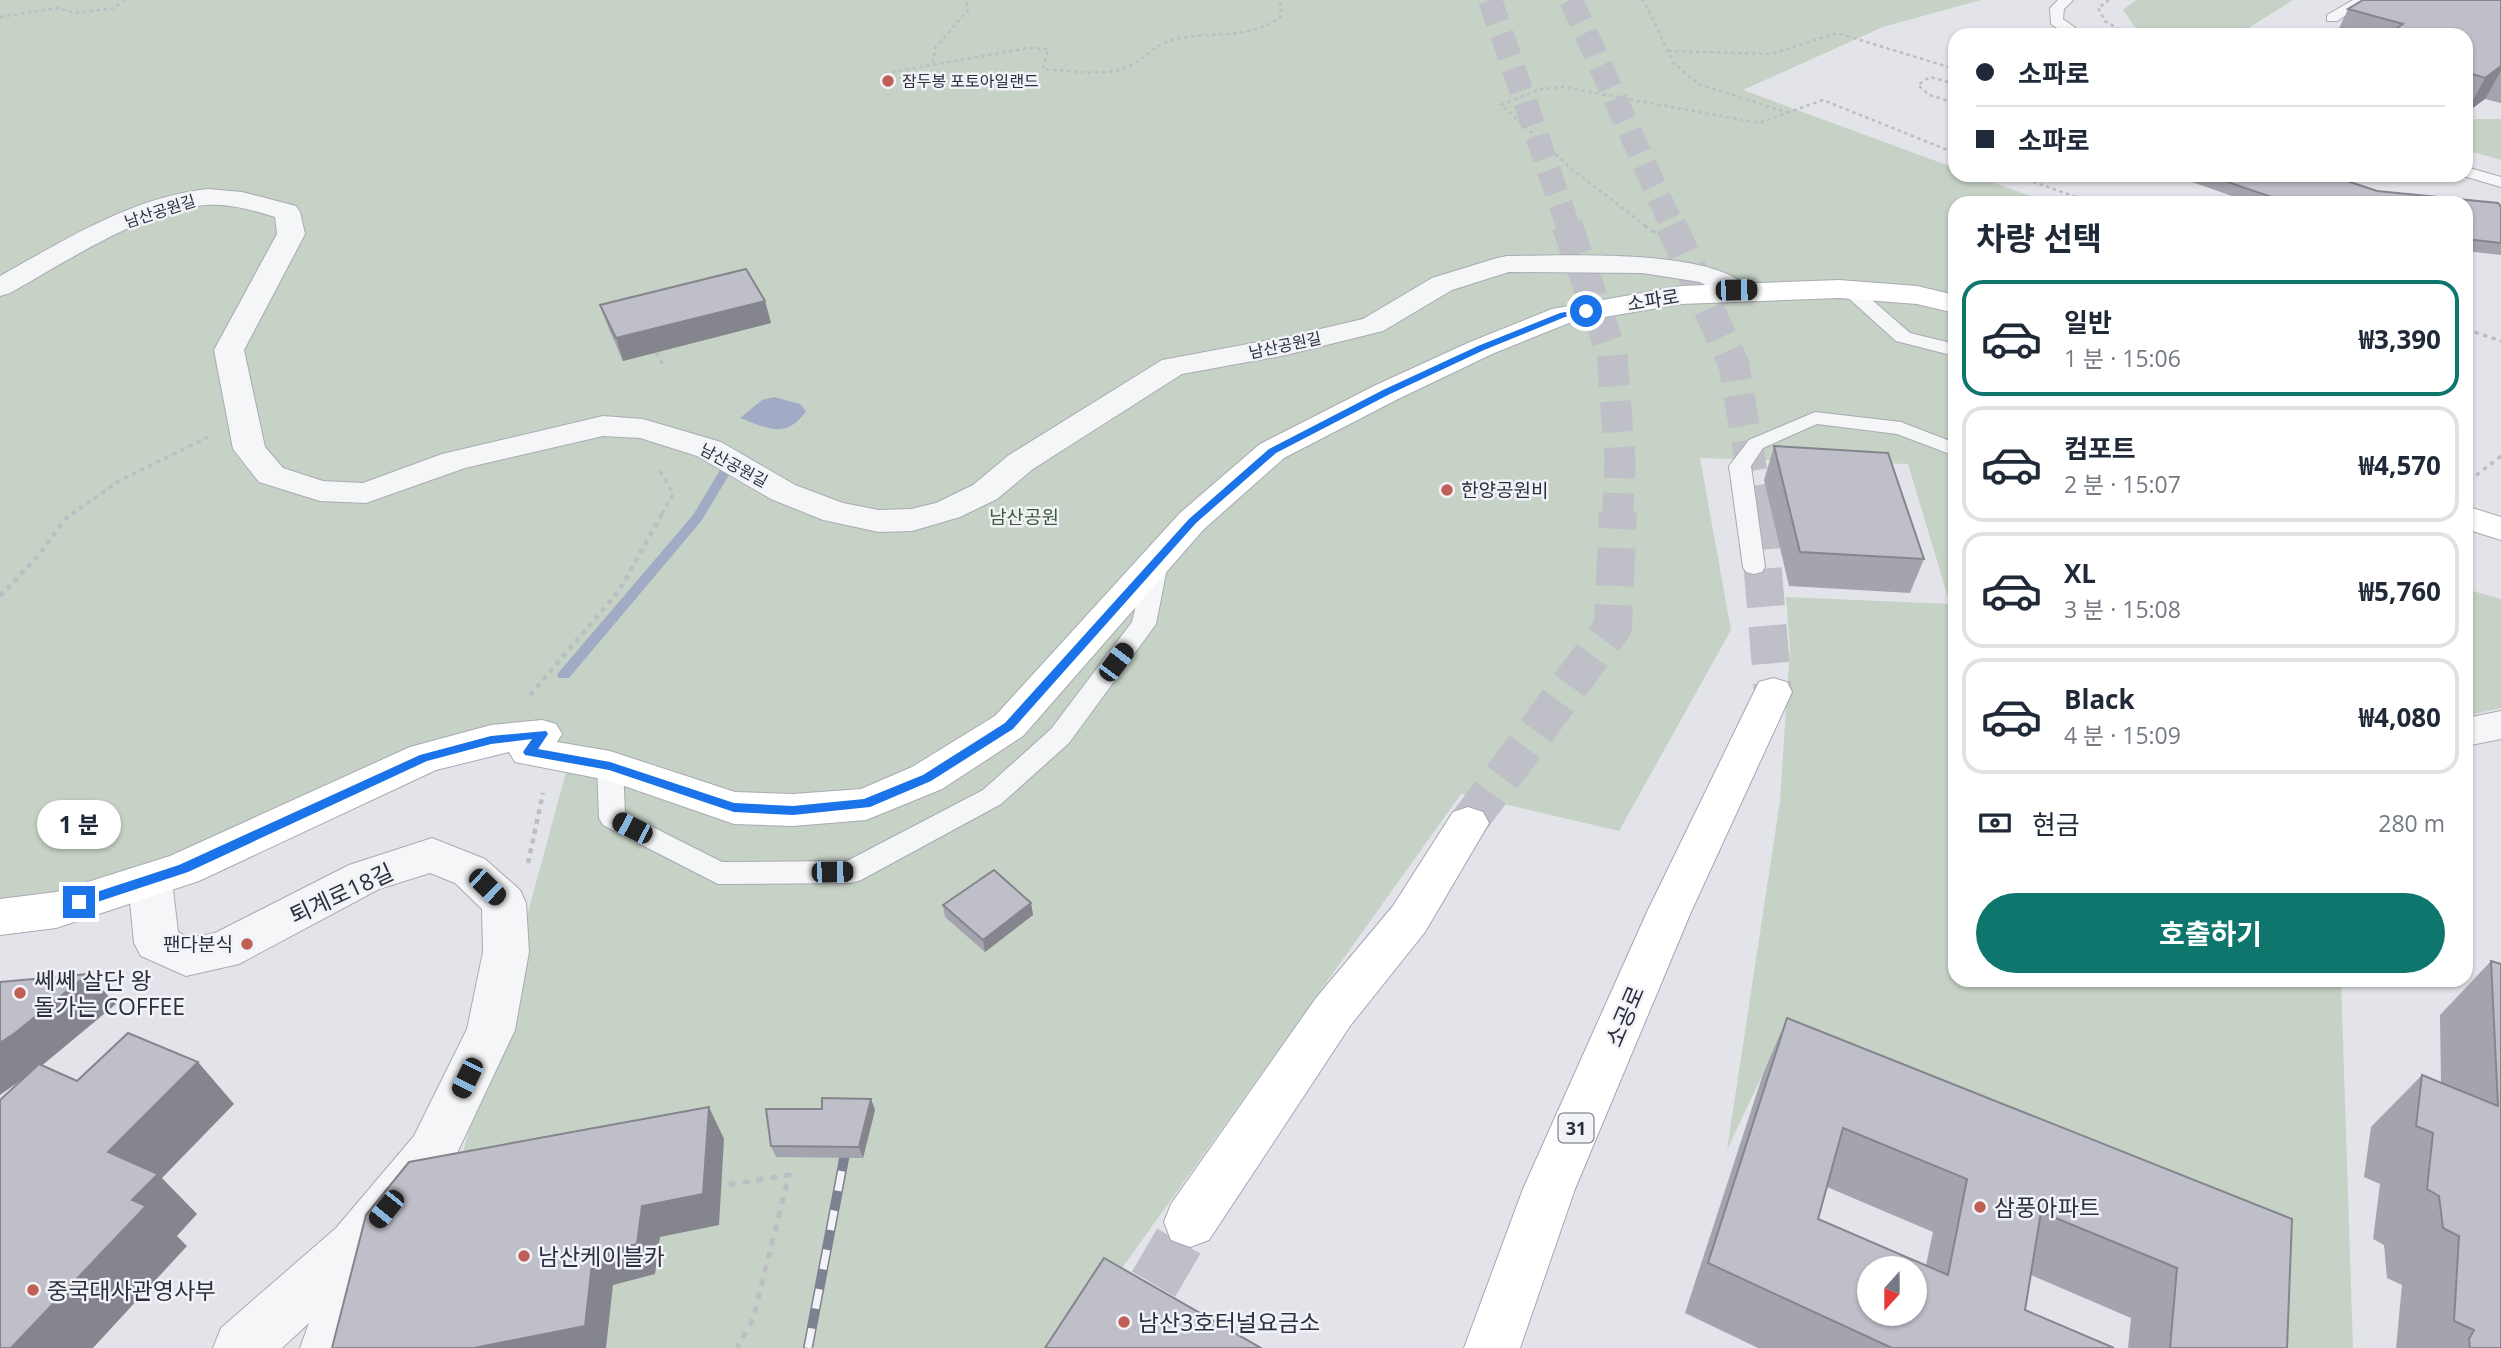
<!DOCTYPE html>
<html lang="ko">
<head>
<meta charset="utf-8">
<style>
	:root { --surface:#fff; --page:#f6f6f7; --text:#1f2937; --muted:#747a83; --line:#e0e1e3; --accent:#0f766e }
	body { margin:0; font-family:"Open Sans","Noto Sans KR",sans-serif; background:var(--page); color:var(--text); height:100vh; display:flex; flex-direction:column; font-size:26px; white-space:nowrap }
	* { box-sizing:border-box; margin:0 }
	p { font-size:23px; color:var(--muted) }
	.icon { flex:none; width:38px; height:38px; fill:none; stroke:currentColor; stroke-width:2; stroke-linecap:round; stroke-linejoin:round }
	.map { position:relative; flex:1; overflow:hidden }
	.details { position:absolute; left:1948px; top:196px; width:525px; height:791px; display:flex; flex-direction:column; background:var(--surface); border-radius:21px; box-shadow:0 2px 5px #0004 }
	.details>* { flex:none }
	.hud { position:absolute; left:1948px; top:28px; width:525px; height:154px; border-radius:21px; box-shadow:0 2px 5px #0004; display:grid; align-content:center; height:154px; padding:0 28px; background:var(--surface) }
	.needle { width:46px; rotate:201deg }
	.buttons { position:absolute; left:1857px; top:1256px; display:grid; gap:14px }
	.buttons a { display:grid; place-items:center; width:70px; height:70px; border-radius:50%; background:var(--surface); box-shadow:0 2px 5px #0004; font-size:35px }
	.end { position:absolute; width:32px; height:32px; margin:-16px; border:9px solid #1a73e8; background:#fff; box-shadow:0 0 0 4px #fff }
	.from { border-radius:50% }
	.bubble { position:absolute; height:49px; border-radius:24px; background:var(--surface); box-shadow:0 2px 5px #0004; font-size:23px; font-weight:700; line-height:49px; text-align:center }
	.car { position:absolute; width:21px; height:42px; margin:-21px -10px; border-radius:9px; box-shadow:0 0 5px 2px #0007; background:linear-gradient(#222 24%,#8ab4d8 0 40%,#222 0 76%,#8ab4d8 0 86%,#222 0) }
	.hud b { display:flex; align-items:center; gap:24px; height:66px; font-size:26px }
	.hud b+b { border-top:2px solid var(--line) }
	.hud i { width:18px; height:18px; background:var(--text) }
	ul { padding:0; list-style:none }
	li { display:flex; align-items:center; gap:21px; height:116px; margin:0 14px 10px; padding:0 14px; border:4px solid var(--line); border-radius:21px }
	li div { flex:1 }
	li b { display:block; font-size:26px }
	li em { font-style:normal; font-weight:700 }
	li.selected { border-color:var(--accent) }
	li>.icon { width:63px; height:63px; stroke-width:1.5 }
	h2 { padding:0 28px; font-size:32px; line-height:84px }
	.pay { display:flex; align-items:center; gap:18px; height:77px; padding:0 28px; font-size:26px }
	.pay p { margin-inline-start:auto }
	.primary-button { display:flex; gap:14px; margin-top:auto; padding:14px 28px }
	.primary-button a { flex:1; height:80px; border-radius:42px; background:var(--accent); color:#fff; font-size:28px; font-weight:700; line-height:80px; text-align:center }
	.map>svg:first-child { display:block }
</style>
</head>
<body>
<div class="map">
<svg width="2501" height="1348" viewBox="0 0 2501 1348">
	<rect width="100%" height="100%" fill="#e3e4e9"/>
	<!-- green -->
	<path fill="#c5d2c5" d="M 0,0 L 1981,0 L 1883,27 L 1743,90 L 1955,168 L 1955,175 L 1973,175 L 2049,203 L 1955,203 L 1955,980 L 2341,980 L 2353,1348 L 2241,1348 L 1765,1069 L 1727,1150 L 1780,801 L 1790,648 L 1786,597 L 1950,604 L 1908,464 L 1700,458 L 1731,630 L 1619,831 L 1461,794 L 1065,1348 L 410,1348 L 569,761 L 491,740 L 184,869 L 0,917 Z
		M 2136,0 L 2293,0 L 2237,35 L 2148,35 L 2134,26 L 2123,10 Z
		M 2476,119 L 2501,119 L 2501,160 L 2466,150 L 2466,122 Z
		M 2466,589 L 2501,599 L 2501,708 L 2466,716 Z"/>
	<!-- water -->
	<path fill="#a2abc5" d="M 774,397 L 800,404 L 806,411 C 787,439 768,429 740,418 L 762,400 Z"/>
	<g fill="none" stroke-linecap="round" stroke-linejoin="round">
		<!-- stream -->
		<path fill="#a2abc5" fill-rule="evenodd" d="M 732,456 L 738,460 L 702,520 L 569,678 L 559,678 L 557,675 L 559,672 L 693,515 L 726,460 Z"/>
		<!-- primary-tunnel-far3 -->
		<path stroke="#bfc0c7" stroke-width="24" stroke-dasharray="24 12" stroke-linecap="butt" d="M 1490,0 L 1568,226
			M 1571,0 L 1672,226"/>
		<!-- primary-tunnel-far2 -->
		<path stroke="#bfc0c7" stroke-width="31" stroke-dasharray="31 15" stroke-linecap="butt" d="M 1567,225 L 1612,354 L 1620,460 L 1618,514
			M 1671,225 L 1734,365 L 1759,514"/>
		<!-- primary-tunnel-far1 -->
		<path stroke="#bfc0c7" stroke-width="38" stroke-dasharray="38 19" stroke-linecap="butt" d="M 1758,512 L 1773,692
			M 1468,823 L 1613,627 L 1618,512"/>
		<!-- primary-tunnel -->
		<path stroke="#bfc0c7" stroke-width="50" stroke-dasharray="50 24" stroke-linecap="butt" d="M 1116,1348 L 1190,1222"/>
		<!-- lane casing -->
		<g stroke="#a9aab3" stroke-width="2">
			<path id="lane" d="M 2058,0 L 2073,0 L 2064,9 L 2063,19 L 2085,35 L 2068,35 L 2051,24 L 2050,8 Z
				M 2353,0 L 2370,0 L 2337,21 L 2327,21 L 2327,15 Z
				M 2466,167 L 2501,177 L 2501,187 L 2460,175 L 2466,175 Z
				M 1850,285 L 1856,286 L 1910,333 L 1955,344 L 1955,356 L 1896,341 L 1844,294 L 1841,290 Z
				M 1815,412 L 1901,422 L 1955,443 L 1955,456 L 1897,434 L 1817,424 L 1763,448 L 1751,466 L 1765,567 L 1762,572 L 1754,574 L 1746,572 L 1743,567 L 1729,466 L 1749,440 Z
				M 1158,551 L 1166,553 L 1169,558 L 1156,624 L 1069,743 L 1001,804 L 861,880 L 851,883 L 718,884 L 603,825 L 599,818 L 597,766 L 601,759 L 610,756 L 619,759 L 623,766 L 625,813 L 722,862 L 847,861 L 983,790 L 1051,729 L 1132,622 L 1147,558 L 1150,553 Z"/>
		</g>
		<!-- street casing -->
		<g stroke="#a9aab3" stroke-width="2">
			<path id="street" d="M 208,189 L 242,192 L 296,206 L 300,212 L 305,234 L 244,350 L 265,447 L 283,468 L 323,481 L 363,483 L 442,454 L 603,416 L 643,419 L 721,442 L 795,485 L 843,503 L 879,510 L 911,509 L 936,503 L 973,485 L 1009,455 L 1162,360 L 1286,337 L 1363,319 L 1432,278 L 1497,258 L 1507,256 C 1559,256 1720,247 1750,291 L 1746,297 L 1736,300 L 1726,297 L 1700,282 L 1642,273 L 1509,272 L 1452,290 L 1383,331 L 1286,355 L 1182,374 L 1033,469 L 997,499 L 960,517 L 912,531 L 879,532 L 823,520 L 771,499 L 697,456 L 640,438 L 603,436 L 465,468 L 366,503 L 320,501 L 259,482 L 233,449 L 214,350 L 277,234 L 275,217 C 252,210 229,203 206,205 C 145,209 64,263 10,293 L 0,296 L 0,276 C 65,240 132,197 208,189 Z
				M 2501,711 L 2501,739 L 2466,746 L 2466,718 Z
				M 432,838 L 485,859 L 520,890 L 526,903 L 529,952 L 515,1030 L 450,1168 L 380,1257 L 370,1307 L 356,1348 L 300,1348 L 309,1323 L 282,1348 L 213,1348 L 221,1328 L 336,1228 L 414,1136 L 467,1029 L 483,952 L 482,909 L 455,883 L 430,873 L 379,889 L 239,964 L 186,976 L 141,956 L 134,943 L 128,881 L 134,869 L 150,864 L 166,869 L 172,881 L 178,932 L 189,938 L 215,933 L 349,865 Z"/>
		</g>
		<!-- secondary casing -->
		<g stroke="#a9aab3" stroke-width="2">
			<path id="secondary" d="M 1839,280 L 1917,286 L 1955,295 L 1955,313 L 1917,304 L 1839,298 L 1681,304 L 1569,323 L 1492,354 L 1398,399 L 1284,458 L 1204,529 L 1023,736 L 942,789 L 866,820 L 793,826 L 734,824 L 607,780 L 515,762 L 509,752 L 436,770 L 199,881 L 56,928 L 0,935 L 0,899 L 56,892 L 170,856 L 410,747 L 491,725 L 542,720 L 556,724 L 562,734 L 557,742 L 610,751 L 735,792 L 793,794 L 861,789 L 912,767 L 995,716 L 1180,513 L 1260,444 L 1376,385 L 1470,342 L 1552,309 L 1681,286 Z
				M 2466,506 L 2501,517 L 2501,540 L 2466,529 Z"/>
		</g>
		<!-- primary casing -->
		<g stroke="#a4a6b4" stroke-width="2">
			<path id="primary" d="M 1773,678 L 1787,682 L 1792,692 L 1691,912 L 1575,1189 L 1520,1348 L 1464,1348 L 1523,1189 L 1647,912 L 1754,692 L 1759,682 Z
				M 1468,807 L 1483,812 L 1489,823 L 1425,932 L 1350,1026 L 1209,1240 L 1190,1247 L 1171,1240 L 1164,1222 L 1171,1204 L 1316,998 L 1393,906 L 1453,812 Z"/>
		</g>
		<!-- path-far3 -->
		<path stroke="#bdbec4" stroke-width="2.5" stroke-dasharray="3.5 3.5" stroke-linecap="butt" d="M 1641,0 L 1644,1 L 1673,62 L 1698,84 L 1789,113
			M 2109,0 L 2098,8 L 2105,21 L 2129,35
			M 0,17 L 57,8 L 75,13 L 114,8 L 124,0
			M 1668,51 L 1772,54 L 1837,33 L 1955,69
			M 933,63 L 935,48 L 968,10 L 966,0
			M 890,80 L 886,73 L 1029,48 L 1048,49 L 1043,69 C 1068,70 1101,77 1125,68 C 1144,61 1154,43 1176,39 C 1213,31 1248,40 1281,17 L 1280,0
			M 1955,84 L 1930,77 L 1918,85 L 1929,95 L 1955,103
			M 2013,175 L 2094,203
			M 1646,226 L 1574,171 L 1501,105 L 1541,89 L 1563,87 L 1759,123 L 1823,100 L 1955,153"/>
		<!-- path-far2 -->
		<path stroke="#bdbec4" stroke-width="3.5" stroke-dasharray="4.5 4.5" stroke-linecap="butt" d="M 1644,225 L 1655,233
			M 2466,329 L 2501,341
			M 656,352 L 665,368
			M 660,471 L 673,494 L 662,514
			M 2469,481 L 2501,456
			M 72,514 L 119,481 L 208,437"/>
		<!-- path-far1 -->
		<path stroke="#bdbec4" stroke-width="4.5" stroke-dasharray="5 5" stroke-linecap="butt" d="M 0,596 L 38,556 L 65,519 L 75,512
			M 530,695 L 619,591 L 663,512
			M 528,863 L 543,793"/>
		<!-- path -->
		<path stroke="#bdbec4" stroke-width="5" stroke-dasharray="7 7" stroke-linecap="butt" d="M 715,1187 L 789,1175 L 753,1319 L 737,1348"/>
		<!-- lane -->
		<use href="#lane" fill="#f5f6f8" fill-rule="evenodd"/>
		<!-- street -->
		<use href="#street" fill="#f5f6f8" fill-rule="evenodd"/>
		<!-- secondary -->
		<use href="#secondary" fill="#fff" fill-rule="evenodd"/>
		<!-- primary -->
		<use href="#primary" fill="#fff" fill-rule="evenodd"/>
		<!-- rail casing -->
		<g stroke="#7e8191" stroke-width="10">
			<path id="rail" d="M 808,1348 L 848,1138"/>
		</g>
		<!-- rail -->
		<use href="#rail" stroke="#f2f3f7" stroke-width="7" stroke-dasharray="20" stroke-linecap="butt"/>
	</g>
	<!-- wall -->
	<path fill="#a3a4ad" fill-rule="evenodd" d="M 2501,0 L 2501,103 L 2485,99 L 2466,113 L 2466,35 L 2336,35 L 2348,9 Z
		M 2172,175 L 2329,175 L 2377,191 L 2501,207 L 2501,255 L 2466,251 L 2466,203 L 2252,203 Z
		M 765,301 L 771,323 L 623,361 L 608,327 L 600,305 Z
		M 1774,446 L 1924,559 L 1910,593 L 1789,586 L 1764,480 Z
		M 1031,903 L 1033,915 L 985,952 L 945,917 L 943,905 Z
		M 2491,961 L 2501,964 L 2501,1348 L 2396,1348 L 2402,1285 L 2387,1278 L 2384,1245 L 2373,1239 L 2380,1184 L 2364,1177 L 2371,1127 L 2422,1075 L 2441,1083 L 2440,1015 Z
		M 1787,1018 L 2292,1219 L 2287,1348 L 2128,1348 L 2131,1318 L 2031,1275 L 2025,1310 L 2114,1348 L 1758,1348 L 1685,1313 L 1763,1074 ZM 1827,1187 L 1933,1232 L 1926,1265 L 1818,1219 Z
		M 871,1099 L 875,1110 L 863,1158 L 776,1157 L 771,1146 L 822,1109 Z"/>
	<!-- shaded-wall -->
	<path fill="#85868d" d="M 2501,66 L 2501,71 L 2485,99 L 2466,113 L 2485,78 Z
		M 765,301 L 771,323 L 623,361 L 616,338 Z
		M 1031,903 L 1033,915 L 985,952 L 983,940 Z
		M 88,974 L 116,1004 L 45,1063 L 0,1095 L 0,1043 Z
		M 198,1062 L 234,1104 L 162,1178 L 197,1214 L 177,1236 L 187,1246 L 93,1348 L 11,1348 L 132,1200 L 108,1152 Z
		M 871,1099 L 875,1110 L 863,1158 L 859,1147 Z
		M 709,1107 L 724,1139 L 719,1225 L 660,1237 L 655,1274 L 613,1285 L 606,1348 L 474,1348 L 593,1255 L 642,1206 Z"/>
	<!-- building -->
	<path fill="#bebfc9" stroke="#85868d" stroke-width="2" fill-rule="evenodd" d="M 2363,0 L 2501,0 L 2501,66 L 2485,78 L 2466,72 L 2466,35 L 2412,35 L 2394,30 L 2403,24 L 2348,9 Z
		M 2207,175 L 2329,175 L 2377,191 L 2498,203 L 2501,207 L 2501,243 L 2466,239 L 2466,203 L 2289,203 Z
		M 746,269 L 765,301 L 616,338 L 600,305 Z
		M 1774,446 L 1888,453 L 1924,559 L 1800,552 Z
		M 994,870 L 1031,903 L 983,940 L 943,905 Z
		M 2491,961 L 2501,964 L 2501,1348 L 2470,1348 L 2469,1339 L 2474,1330 L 2454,1321 L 2459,1236 L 2443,1228 L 2439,1196 L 2427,1189 L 2433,1133 L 2416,1126 L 2422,1075 L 2498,1106 Z
		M 88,974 L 15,1033 L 0,1043 L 0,982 Z
		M 1787,1018 L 2292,1219 L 2287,1348 L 2170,1348 L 2177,1268 L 2041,1212 L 2025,1310 L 2114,1348 L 1892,1348 L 1708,1263 ZM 1843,1128 L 1967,1179 L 1948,1275 L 1818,1219 ZM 1869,1269 L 1914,1269 L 1914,1314 L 1869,1314 Z
		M 128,1033 L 198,1062 L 108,1152 L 158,1174 L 132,1200 L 146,1206 L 11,1348 L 0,1348 L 0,1100 L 39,1064 L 77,1081 Z
		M 822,1098 L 871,1099 L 859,1147 L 771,1146 L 766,1109 L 822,1109 Z
		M 709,1107 L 703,1194 L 642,1206 L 637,1244 L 593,1255 L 585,1326 L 474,1348 L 332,1348 L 366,1215 L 409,1162 Z
		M 1104,1258 L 1261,1348 L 1045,1348 Z"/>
	<!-- route -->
	<path fill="#1a73e8" d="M 1586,308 L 1589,313 L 1565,317 L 1484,350 L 1390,394 L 1276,453 L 1196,523 L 1013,729 L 931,781 L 870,807 L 793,815 L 734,812 L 609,770 L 525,755 L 523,752 L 532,739 L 491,744 L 427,761 L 188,872 L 79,908 L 73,902 L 75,899 L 179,865 L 420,755 L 491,736 L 546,731 L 548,734 L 538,749 L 610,762 L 734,803 L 793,806 L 864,799 L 923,775 L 1005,723 L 1189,519 L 1269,449 L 1383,390 L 1478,346 L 1560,313 Z"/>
	<!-- markers -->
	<g fill="#bf5f57" stroke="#f2f3f7" stroke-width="2.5">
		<circle cx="888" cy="81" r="7"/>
		<circle cx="1447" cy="490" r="7"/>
		<circle cx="247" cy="944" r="7"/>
		<circle cx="20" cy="993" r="7"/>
		<circle cx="1980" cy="1207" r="7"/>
		<circle cx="524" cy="1256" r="7"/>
		<circle cx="33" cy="1290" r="7"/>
		<circle cx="1124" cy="1322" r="7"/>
	</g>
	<g text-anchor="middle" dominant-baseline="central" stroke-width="5" stroke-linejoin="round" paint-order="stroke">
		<!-- far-poi labels -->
		<g font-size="16" fill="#2d2f40" stroke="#f2f3f7" text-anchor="start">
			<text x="902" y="81">잠두봉 포토아일랜드</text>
		</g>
		<!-- far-street labels -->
		<g font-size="16" fill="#2d2f40" stroke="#f2f3f7">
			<text transform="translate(160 211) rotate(-18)">남산공원길</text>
			<text transform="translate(1285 345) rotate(-12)">남산공원길</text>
			<text transform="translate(734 465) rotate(28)">남산공원길</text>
		</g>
		<!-- shield labels -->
		<rect fill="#f2f3f7" stroke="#686a77" stroke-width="2" x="1558.5" y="1113.5" width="35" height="29" rx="5"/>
		<g font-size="18" font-weight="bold" fill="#2d2f40">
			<text x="1576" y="1128">31</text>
		</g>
		<!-- street labels -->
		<g font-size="19" fill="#2d2f40" stroke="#f2f3f7">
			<text transform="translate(1653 300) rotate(-9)">소파로</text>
		</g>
		<!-- poi labels -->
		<g font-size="19" fill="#2d2f40" stroke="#f2f3f7" text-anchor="start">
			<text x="1461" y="490">한양공원비</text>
			<text x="233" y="944" text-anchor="end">팬다분식</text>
		</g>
		<!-- park labels -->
		<g font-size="19" fill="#3c5a3d" stroke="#f2f3f7">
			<text x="1024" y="517">남산공원</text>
		</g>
		<!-- near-street labels -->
		<g font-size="23" fill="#2d2f40" stroke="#f2f3f7">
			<text transform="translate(341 893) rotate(-25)">퇴계로18길</text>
			<text transform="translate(1624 1016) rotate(-67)">소공로</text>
		</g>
		<!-- near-poi labels -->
		<g font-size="23" fill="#2d2f40" stroke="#f2f3f7" text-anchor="start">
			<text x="34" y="980">쎄쎄 살단 왕<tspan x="34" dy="26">돌가는 COFFEE</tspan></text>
			<text x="1994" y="1207">삼풍아파트</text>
			<text x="538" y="1256">남산케이블카</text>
			<text x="47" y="1290">중국대사관영사부</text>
			<text x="1138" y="1322">남산3호터널요금소</text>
		</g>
	</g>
</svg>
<div class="buttons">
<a><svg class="needle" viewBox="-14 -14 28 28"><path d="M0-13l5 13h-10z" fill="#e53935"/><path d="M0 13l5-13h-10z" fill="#747a83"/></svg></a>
</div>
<i class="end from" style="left:1586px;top:311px"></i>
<i class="end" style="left:79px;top:902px"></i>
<div class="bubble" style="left:37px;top:800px;width:84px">1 분</div>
<i class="car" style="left:1736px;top:290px;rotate:89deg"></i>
<i class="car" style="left:1116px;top:662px;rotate:37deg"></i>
<i class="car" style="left:632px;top:828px;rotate:297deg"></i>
<i class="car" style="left:832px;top:872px;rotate:89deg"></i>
<i class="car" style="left:487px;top:887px;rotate:134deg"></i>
<i class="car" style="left:467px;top:1078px;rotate:206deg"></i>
<i class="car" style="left:386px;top:1209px;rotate:219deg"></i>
<div class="hud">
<b><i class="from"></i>소파로</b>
<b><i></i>소파로</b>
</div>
<section class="details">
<h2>차량 선택</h2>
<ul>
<li class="selected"><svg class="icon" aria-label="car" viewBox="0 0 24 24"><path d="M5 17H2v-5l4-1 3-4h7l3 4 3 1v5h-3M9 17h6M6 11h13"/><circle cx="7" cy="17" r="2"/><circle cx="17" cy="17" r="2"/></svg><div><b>일반</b><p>1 분 · 15:06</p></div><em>₩3,390</em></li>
<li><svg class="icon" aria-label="car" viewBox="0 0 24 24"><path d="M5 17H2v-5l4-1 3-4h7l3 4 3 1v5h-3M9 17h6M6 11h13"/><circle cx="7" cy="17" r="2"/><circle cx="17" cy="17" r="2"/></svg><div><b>컴포트</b><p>2 분 · 15:07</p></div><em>₩4,570</em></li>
<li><svg class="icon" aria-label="car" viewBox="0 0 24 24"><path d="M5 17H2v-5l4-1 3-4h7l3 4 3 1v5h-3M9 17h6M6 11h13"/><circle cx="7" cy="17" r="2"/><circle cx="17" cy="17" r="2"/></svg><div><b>XL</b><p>3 분 · 15:08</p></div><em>₩5,760</em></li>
<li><svg class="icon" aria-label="car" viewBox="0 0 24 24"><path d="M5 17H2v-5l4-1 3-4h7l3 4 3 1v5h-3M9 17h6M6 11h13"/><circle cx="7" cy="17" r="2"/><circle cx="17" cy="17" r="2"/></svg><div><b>Black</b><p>4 분 · 15:09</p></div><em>₩4,080</em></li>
</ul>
<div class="pay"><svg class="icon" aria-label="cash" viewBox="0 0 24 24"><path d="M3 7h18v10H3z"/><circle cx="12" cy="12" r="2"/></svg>현금<p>280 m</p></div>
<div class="primary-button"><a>호출하기</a></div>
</section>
</div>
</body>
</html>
